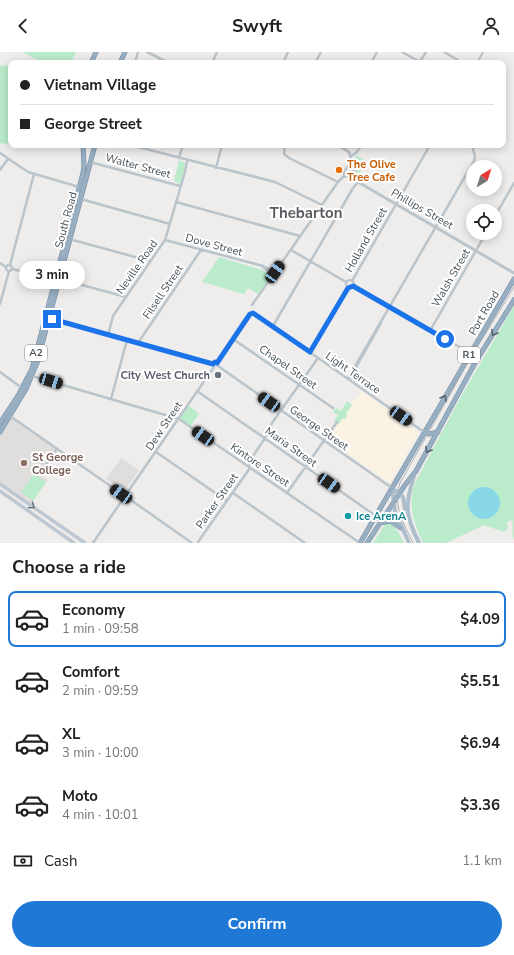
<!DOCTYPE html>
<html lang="en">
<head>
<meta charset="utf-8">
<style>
	:root { --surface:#fff; --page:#f6f6f6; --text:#222; --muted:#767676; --line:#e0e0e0; --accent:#1f77d6 }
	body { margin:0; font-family:"Nunito Sans",sans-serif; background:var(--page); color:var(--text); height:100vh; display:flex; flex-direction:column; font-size:15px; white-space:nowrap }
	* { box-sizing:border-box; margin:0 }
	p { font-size:13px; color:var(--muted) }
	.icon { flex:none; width:22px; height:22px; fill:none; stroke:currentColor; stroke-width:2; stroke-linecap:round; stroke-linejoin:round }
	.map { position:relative; height:491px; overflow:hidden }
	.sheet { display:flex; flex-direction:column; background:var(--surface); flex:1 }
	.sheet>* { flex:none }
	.banner { position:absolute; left:8px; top:8px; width:498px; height:88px; border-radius:8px; box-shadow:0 2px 10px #0003; display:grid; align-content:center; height:88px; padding:0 12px; background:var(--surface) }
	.needle { width:26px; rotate:38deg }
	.buttons { position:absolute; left:466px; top:108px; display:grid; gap:8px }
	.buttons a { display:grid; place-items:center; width:36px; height:36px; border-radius:50%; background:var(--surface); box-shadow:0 2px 10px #0003; font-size:20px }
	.end { position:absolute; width:18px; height:18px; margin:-9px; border:5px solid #1a73e8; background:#fff; box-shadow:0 0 0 2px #fff }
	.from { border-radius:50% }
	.bubble { position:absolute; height:28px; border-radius:14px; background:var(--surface); box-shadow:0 2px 10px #0003; font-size:13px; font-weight:700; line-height:28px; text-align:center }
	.car { position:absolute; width:12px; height:24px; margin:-12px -6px; border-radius:5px; box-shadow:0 0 3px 1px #0007; background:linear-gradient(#222 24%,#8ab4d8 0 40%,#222 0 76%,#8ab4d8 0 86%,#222 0) }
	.banner b { display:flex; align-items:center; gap:14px; height:38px; font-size:15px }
	.banner b+b { border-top:1px solid var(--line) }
	.banner i { width:10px; height:10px; background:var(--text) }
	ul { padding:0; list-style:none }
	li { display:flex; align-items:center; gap:12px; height:56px; margin:0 8px 6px; padding:0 4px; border:2px solid transparent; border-radius:8px }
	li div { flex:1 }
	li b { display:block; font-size:15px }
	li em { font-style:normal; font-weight:700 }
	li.active { border-color:var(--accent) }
	li>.icon { width:36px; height:36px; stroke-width:1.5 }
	h2 { padding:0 12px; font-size:18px; line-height:48px }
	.pay { display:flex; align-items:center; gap:10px; height:44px; padding:0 12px; font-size:15px }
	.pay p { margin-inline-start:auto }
	.cta { display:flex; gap:8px; margin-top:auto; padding:8px 12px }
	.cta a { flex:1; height:46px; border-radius:24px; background:var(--accent); color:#fff; font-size:16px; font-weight:700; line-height:46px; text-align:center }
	header { display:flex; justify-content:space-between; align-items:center; height:52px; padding:0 12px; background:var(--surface); font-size:18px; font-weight:700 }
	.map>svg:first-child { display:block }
</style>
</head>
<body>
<header><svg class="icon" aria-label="back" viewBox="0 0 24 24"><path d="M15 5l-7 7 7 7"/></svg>Swyft<svg class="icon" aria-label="person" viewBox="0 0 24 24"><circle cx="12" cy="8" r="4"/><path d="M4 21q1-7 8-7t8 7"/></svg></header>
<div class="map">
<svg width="514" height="491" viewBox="0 0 514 491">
	<rect width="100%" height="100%" fill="#efecec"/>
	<!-- commercial -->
	<path fill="#faf3e4" d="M 361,339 L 419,380 L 390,431 L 327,387 L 343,366 L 345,367 L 347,364 L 345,362 Z"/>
	<!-- education -->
	<path fill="#e0dddd" d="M 10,364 L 57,397 L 39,422 L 48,428 L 30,453 L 0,432 L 0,380 Z
		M 121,406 L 139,418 L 125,439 L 123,439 L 106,427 Z"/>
	<!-- park -->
	<path fill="#baeccb" d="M 22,0 L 76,0 L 71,11 L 43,11 Z
		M 11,13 L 11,93 L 0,91 L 0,14 Z
		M 356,103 L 366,109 L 358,124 L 354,106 Z
		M 179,108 L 185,111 L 184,120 L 180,132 L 174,129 Z
		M 219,205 L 262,218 L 272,223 L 258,242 L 248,236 L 244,242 L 202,230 Z
		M 514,254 L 514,488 C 511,481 514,475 512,468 L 507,470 L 508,476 L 504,480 L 484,473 L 446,491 L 423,491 C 414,471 407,453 415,431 L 459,348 Z
		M 347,349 L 352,353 L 346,362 L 347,363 L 345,368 L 343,366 L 339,372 L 334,369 L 338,363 L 333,360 L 336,356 L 341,359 Z
		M 188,353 L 199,362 L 190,375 L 179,367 Z
		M 34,422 L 46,430 L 33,449 L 21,440 Z
		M 386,471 C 397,473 399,482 404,491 L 373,491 Z"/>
	<!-- water -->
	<path fill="#89d8e8" d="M468 451a16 16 0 1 1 32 0a16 16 0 1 1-32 0Z"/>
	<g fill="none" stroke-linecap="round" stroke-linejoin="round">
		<!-- trunk casing -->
		<g stroke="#708ca6" stroke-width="5">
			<path id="trunk" d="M 91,11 L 96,0
				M 120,11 L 125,0
				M 0,371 L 19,342 L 32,317 L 83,121 L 84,114 L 83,93
				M 0,380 L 26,337 L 37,311 L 95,93
				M 425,380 L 429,382 L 438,380
				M 380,471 L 390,469 L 401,476
				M 360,491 L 514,227
				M 367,491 L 405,433 L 416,419 L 475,311 L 514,248"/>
		</g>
		<!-- pedestrian -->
		<path stroke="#bac4cb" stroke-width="2" d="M 477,11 L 483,0"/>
		<!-- minor -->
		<path stroke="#bac4cb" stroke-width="2.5" d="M 402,0 L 420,10
			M 444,0 L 463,11
			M 135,11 L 138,0
			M 212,11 L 217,0
			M 283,11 L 288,0
			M 315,11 L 321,0
			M 371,11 L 377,0
			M 419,11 L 426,0
			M 130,93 L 275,130 L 322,153
			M 285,93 L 284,102 L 289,106 L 338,130
			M 0,101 L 28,120 L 79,135
			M 351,104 L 356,101 L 362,93
			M 179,106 L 183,93
			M 90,110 L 180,134
			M 216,116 L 222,93
			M 0,118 L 8,107
			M 344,124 L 344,120 L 348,114
			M 77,146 L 170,172
			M 176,150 L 300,184
			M 495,164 L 514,131
			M 69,187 L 150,209
			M 165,188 L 263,214 L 275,220
			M 291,198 L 346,230
			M 0,211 L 6,215
			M6 216a3 3 0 1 1 6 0a3 3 0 1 1-6 0Z
			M 10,213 L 34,122
			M 263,215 L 273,223
			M 12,217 L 55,227 L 60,227 L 126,245
			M346 232a4 4 0 1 1 8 0a4 4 0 1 1-8 0Z
			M 352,229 L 430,93
			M 353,234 L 430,279 L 471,301
			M 0,252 L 9,219
			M 252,253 L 338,130 L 343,125 L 354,122
			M 48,266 L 213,312 L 216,311 L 218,314 L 392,436
			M 273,274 L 353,136 L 358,130
			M 430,279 L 486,181
			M 108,283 L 113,264 L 165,188 L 185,120 L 187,109
			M 233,287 L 333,356
			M 139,291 L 140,288 L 201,198
			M 310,300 L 348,236
			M 217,311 L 250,262 L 255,262 L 424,380
			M 0,320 L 22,336
			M 32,324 L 179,367 L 360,491
			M 350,326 L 381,271
			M 348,327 L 350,323 L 474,109 L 475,105 L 472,93
			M 197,339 L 376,464
			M 111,347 L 127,288
			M 10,364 L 122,442
			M 156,400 L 227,449
			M 249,415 L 251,407 L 267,383 L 272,371 L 318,306
			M 39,422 L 57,397
			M121.5 444a3.5 3.5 0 1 1 7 0a3.5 3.5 0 1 1-7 0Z
			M 127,441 L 214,315
			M 233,441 L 305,491
			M 287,441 L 337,370
			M 128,446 L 192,491
			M 198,490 L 250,416
			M 93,491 L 123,447"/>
		<!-- tertiary -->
		<path stroke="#bac4cb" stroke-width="3" d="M 147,0 L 169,11
			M 338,93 L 349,100 L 358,130 L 514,221"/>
		<!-- secondary -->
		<path stroke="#bdc8d2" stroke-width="3.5" d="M 0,432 L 85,491
			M 0,439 L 74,491"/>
		<!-- primary -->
		<path stroke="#acbdcb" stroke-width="4" d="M 415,421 C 405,452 404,461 419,491
			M 392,436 L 395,459 L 409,491
			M 392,436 L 403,445 L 405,457"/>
		<!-- trunk -->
		<use href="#trunk" stroke="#98afc2" stroke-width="4"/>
		<!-- tram -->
		<path stroke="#aeb2b6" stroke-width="1" d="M 413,491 C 404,472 392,453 400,431 L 470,307 L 514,235"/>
	</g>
	<!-- one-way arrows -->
	<defs><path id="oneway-chevron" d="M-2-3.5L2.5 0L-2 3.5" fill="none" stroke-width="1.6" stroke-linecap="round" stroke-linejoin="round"/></defs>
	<g stroke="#56636d">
		<use href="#oneway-chevron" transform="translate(494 281) rotate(121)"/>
		<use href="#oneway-chevron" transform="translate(444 346) rotate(-60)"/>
		<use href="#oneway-chevron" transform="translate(428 398) rotate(119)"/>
	</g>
	<use stroke="#69747d" href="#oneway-chevron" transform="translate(32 454) rotate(35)"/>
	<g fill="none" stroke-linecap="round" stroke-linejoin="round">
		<!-- route -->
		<path stroke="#1a73e8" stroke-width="5" d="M 52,267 L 213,312 L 215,310 L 217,311 L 250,262 L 253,261 L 310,300 L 348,236 L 353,234 L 445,287"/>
	</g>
	<!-- markers -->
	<circle fill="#e8710a" stroke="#fff" stroke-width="1.5" cx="339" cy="118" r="4"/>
	<circle fill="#6b7280" stroke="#fff" stroke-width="1.5" cx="218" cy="323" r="4"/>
	<circle fill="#8d6e63" stroke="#fff" stroke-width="1.5" cx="24" cy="411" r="4"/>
	<circle fill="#0f9aa8" stroke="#fff" stroke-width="1.5" cx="348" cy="464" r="4"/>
	<g text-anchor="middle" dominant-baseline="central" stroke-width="4" stroke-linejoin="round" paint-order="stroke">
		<!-- shield labels -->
		<g fill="#fff" stroke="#7d848a" stroke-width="1">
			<rect x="25" y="293" width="22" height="16" rx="3"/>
			<rect x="458" y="295" width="22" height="16" rx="3"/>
		</g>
		<g font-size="10" font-weight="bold" fill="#455058">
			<text x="36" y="301">A2</text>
			<text x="469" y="303">R1</text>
		</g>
		<!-- food labels -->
		<g font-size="11" font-weight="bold" fill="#c56008" stroke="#fff" text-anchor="start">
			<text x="347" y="112">The Olive<tspan x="347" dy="13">Tree Cafe</tspan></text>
		</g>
		<!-- street labels -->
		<g font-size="11" fill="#455058" stroke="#fff">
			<text transform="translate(138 114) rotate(15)">Walter Street</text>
			<text transform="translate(422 157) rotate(30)">Phillips Street</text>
			<text transform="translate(66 168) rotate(-75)">South Road</text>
			<text transform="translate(366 188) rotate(-60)">Holland Street</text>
			<text transform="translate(214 193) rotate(15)">Dove Street</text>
			<text transform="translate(137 215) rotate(-55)">Neville Road</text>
			<text transform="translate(451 226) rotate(-60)">Walsh Street</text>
			<text transform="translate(163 240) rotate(-56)">Filsell Street</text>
			<text transform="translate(484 261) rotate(-60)">Port Road</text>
			<text transform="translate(288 315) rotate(35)">Chapel Street</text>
			<text transform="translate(353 321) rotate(35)">Light Terrace</text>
			<text transform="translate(164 374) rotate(-56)">Dew Street</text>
			<text transform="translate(319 376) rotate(35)">George Street</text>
			<text transform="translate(291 395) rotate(35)">Maria Street</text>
			<text transform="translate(260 413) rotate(34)">Kintore Street</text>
			<text transform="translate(217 449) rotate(-55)">Parker Street</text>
		</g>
		<!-- worship labels -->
		<g font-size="11" font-weight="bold" fill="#5b616d" stroke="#fff" text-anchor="end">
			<text x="210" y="323">City West Church</text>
		</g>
		<!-- education labels -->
		<g font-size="11" font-weight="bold" fill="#785e54" stroke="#fff" text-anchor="start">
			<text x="32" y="405">St George<tspan x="32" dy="13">College</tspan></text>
		</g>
		<!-- culture labels -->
		<g font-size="11" font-weight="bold" fill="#0d838f" stroke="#fff" text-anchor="start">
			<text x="356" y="464">Ice ArenA</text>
		</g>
		<!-- district labels -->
		<g font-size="15" font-weight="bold" fill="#595d61" stroke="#fff">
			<text x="306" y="161">Thebarton</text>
		</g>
	</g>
</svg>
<div class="buttons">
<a><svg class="needle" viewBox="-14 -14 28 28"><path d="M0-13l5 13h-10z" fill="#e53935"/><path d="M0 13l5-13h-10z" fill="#767676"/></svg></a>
<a><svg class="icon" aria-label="locate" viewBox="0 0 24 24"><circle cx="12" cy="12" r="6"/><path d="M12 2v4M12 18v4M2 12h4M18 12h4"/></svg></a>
</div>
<i class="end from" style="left:445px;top:287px"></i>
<i class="end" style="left:52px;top:267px"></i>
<div class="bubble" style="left:19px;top:209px;width:66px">3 min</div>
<i class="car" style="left:275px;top:220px;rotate:35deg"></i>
<i class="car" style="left:51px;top:329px;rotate:107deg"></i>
<i class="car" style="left:269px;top:350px;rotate:305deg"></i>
<i class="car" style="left:401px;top:364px;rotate:124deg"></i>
<i class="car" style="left:203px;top:384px;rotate:305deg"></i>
<i class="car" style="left:329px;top:431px;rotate:124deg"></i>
<i class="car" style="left:121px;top:442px;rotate:305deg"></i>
<div class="banner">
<b><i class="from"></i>Vietnam Village</b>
<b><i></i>George Street</b>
</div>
</div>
<section class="sheet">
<h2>Choose a ride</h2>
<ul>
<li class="active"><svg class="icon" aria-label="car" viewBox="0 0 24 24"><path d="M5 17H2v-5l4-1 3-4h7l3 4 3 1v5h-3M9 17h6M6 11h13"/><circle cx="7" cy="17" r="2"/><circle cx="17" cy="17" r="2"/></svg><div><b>Economy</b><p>1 min · 09:58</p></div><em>$4.09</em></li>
<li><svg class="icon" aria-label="car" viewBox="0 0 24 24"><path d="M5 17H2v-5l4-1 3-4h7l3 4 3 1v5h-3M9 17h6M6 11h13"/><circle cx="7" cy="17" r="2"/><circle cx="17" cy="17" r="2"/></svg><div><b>Comfort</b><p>2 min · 09:59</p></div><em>$5.51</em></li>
<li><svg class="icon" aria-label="car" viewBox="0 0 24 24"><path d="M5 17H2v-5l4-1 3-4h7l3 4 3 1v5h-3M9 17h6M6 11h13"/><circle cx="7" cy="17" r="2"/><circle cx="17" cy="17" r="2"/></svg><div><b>XL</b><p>3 min · 10:00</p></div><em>$6.94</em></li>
<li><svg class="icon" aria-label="car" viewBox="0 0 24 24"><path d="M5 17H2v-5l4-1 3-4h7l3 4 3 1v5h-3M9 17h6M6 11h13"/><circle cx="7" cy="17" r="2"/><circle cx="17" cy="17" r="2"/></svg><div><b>Moto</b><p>4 min · 10:01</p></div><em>$3.36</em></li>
</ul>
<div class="pay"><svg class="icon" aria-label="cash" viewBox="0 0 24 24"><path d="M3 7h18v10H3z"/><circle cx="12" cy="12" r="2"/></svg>Cash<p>1.1 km</p></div>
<div class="cta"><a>Confirm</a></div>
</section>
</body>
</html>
